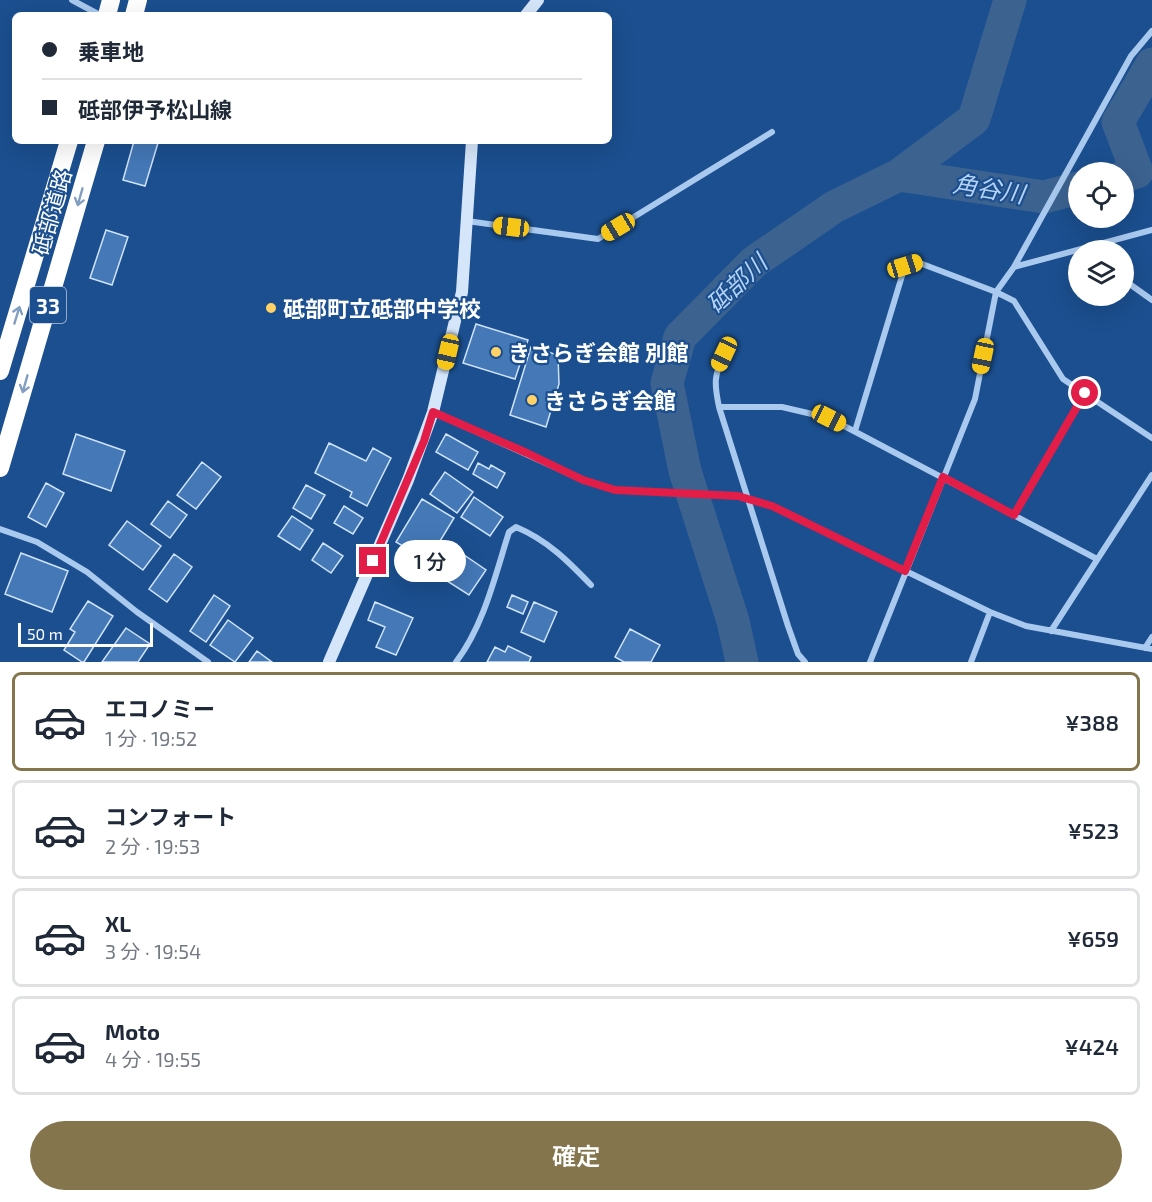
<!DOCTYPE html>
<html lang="ja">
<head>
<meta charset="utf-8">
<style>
	:root { --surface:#fff; --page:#f6f6f7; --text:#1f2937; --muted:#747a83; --line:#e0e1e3; --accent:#84754c }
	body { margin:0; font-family:"Exo 2","Noto Sans JP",sans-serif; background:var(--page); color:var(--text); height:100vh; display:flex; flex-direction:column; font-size:22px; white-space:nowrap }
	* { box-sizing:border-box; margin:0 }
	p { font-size:20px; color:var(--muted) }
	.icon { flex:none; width:33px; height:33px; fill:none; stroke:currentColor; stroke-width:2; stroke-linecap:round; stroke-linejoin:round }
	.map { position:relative; height:662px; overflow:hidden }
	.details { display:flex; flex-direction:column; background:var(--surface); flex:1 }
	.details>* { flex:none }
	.guide { position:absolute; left:12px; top:12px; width:600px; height:132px; border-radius:9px; box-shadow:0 6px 24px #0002; display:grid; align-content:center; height:132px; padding:0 30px; background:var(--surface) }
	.tools { position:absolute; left:1068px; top:162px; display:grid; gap:12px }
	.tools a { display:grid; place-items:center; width:66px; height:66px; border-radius:50%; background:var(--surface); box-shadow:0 6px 24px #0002; font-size:30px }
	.scale { position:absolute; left:18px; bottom:15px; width:135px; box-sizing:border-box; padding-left:6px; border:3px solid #fff; border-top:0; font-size:16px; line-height:21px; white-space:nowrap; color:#fff; -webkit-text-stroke:4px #1b4f8f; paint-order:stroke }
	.end { position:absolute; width:27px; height:27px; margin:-14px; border:8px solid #e11d48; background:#fff; box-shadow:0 0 0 3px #fff }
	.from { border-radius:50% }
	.bubble { position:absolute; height:42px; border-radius:21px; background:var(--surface); box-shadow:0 6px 24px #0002; font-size:20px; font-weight:600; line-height:42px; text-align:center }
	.car { position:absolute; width:18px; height:36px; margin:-18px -9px; border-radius:8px; box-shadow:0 0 4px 2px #0007; background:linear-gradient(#f5c518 24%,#345 0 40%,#f5c518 0 76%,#345 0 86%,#f5c518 0) }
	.guide b { display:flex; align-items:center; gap:21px; height:57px; font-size:22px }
	.guide b+b { border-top:2px solid var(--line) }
	.guide i { width:15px; height:15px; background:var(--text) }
	ul { padding:10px 0 0; list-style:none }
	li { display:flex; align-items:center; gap:18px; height:99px; margin:0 12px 9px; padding:0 18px; border:3px solid var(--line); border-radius:9px }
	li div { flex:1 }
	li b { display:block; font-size:22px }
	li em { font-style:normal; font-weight:600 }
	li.on { border-color:var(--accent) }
	li>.icon { width:54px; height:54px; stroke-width:1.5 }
	.cta { display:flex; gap:12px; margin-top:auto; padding:12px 30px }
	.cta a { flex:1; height:69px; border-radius:36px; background:var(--accent); color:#fff; font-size:24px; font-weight:600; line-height:69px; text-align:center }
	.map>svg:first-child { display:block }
</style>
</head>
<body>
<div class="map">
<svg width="1152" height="662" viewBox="0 0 1152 662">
	<rect width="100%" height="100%" fill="#1b4f8f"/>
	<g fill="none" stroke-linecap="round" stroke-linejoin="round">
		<!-- river -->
		<path stroke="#3c6290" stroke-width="33" d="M 899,175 L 1044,197 L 1078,188
			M 1124,176 L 1137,172 L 1118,122 L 1152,64
			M 742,662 L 733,621 L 685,471 L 667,383 L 680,337 L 754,262 L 834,207 L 899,175 L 974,119 L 1010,0"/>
	</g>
	<!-- building -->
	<path fill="#4478b7" stroke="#cfe3fa" stroke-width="1.5" d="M 134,141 L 158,143 L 145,186 L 123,180 Z
		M 106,230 L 128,237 L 112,285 L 90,278 Z
		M 476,324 L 528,340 L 515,379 L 463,363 Z
		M 531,347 L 558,355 L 559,384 L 546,427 L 510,415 Z
		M 76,434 L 125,451 L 111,491 L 63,474 Z
		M 446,434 L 478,452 L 468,470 L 436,452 Z
		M 329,443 L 366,461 L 373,448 L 391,458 L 367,506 L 350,497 L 352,492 L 315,473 Z
		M 202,462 L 221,477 L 196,509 L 177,495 Z
		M 478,463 L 489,469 L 491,465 L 505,473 L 497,488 L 473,474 Z
		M 445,472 L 473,492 L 457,513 L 430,494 Z
		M 46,483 L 64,493 L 46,527 L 28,517 Z
		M 306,485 L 325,495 L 311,519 L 293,508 Z
		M 474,497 L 503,517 L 490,536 L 461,517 Z
		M 422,499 L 454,518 L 428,561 L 396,542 Z
		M 168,501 L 187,515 L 170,538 L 151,524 Z
		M 344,506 L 363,518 L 353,534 L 334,523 Z
		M 292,516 L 313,530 L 300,550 L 278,536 Z
		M 127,521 L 161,546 L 143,570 L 109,545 Z
		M 323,543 L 343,556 L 331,573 L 312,560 Z
		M 451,546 L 486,570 L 469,595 L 433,572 Z
		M 21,553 L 68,571 L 52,612 L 5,594 Z
		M 174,554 L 192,567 L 167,602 L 149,589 Z
		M 214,595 L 230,606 L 206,642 L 190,631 Z
		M 512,595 L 528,602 L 523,614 L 507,607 Z
		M 88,601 L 113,616 L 84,662 L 82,662 L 64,650 L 75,632 L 70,629 Z
		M 375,602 L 413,618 L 396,655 L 376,647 L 385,627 L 368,620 Z
		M 534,602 L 557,612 L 544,642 L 521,632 Z
		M 228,620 L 253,638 L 235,662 L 210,645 Z
		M 126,628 L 150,644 L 138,662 L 102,662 Z
		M 630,629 L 660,645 L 651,662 L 624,662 L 615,657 Z
		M 508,646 L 531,657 L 529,662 L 487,662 L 495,647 L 505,652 Z
		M 257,651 L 272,662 L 249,662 Z"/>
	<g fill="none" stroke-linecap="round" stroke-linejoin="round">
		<!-- street -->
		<path stroke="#a9c9ee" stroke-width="6" d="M 72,0 L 100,15
			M 467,221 L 598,239 L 772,132
			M 1014,267 L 1152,230
			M 1124,280 L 1152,300
			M 724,354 C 714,376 714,383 719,407 L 788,626 L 798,654 L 805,662
			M 719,407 L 782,407 L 829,418 L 1097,559
			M 433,412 L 583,480 L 615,490 L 738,496 L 772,506 L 990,612 L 1026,626 L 1152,649
			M 855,431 L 905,266 L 917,262 L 996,292 L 1014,301 L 1063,379 L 1152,438
			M 1014,515 L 1085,393
			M 0,529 L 37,542 L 87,572 L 137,612 L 208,662
			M 1051,631 L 1152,475
			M 1145,648 L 1152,637
			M 456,662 C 484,625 495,576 509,532 L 516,527 C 547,540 568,561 591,585
			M 870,662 L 975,399 L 996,292 L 1014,267 L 1131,56 L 1152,31
			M 971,662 L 990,612"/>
		<!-- secondary -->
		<path stroke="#d6e6fa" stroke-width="12" d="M 526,15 L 538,0
			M 329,662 L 408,480 L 433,412 L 462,292 L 472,141"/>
		<!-- highway -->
		<path stroke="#fff" stroke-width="18" d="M 107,15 L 111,0
			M 134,15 L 138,0
			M 0,371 L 69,141
			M 0,468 L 96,141"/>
	</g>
	<!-- one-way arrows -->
	<defs><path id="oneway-shaft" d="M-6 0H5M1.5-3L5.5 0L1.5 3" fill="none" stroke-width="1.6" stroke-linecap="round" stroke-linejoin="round" transform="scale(1.5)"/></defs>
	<g stroke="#829ec1">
		<use href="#oneway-shaft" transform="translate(80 197) rotate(106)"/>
		<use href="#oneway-shaft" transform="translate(17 315) rotate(-73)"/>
		<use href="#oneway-shaft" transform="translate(25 384) rotate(106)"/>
	</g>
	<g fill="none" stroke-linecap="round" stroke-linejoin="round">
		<!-- route -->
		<path stroke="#e11d48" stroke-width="8" d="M 373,561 L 424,441 L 433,412 L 527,453 L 583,480 L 615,490 L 738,496 L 772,506 L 905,571 L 943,477 L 1014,515 L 1085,393"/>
	</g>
	<!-- markers -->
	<g fill="#ffd166" stroke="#1b4f8f" stroke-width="2">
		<circle cx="271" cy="308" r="6"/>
		<circle cx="496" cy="352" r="6"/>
		<circle cx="532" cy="400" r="6"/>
	</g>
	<g text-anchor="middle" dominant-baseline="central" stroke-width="4.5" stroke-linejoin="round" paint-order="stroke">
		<!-- shield labels -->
		<rect fill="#1b4f8f" stroke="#bbcadd" stroke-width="1.5" x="30" y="287" width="36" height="36" rx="4.5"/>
		<g font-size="21" font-weight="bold" fill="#fff">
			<text x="48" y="305">33</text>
		</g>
		<!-- street labels -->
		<g font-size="22" fill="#fff" stroke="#1b4f8f">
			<text transform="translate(51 212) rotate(-74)">砥部道路</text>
		</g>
		<!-- poi labels -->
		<g font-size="22" font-weight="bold" fill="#fff" stroke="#1b4f8f" text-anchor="start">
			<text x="283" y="308">砥部町立砥部中学校</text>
			<text x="508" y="352">きさらぎ会館 別館</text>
			<text x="544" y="400">きさらぎ会館</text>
		</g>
		<!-- water labels -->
		<g font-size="24" font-style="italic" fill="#b5d3f5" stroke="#1b4f8f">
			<text transform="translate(989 188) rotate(9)">角谷川</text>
			<text transform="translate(736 283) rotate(-43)">砥部川</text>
		</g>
	</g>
</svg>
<div class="tools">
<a><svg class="icon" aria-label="locate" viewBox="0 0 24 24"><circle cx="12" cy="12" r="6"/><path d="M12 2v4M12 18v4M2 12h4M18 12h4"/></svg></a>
<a><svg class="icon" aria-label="layers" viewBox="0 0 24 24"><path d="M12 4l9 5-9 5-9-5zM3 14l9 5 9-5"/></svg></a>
</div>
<div class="scale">50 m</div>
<i class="end from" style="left:1085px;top:393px"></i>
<i class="end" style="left:373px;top:561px"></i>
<div class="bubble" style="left:394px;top:540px;width:72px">1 分</div>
<i class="car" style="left:511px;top:227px;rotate:277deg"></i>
<i class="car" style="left:618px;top:227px;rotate:239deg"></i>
<i class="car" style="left:905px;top:266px;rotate:73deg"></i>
<i class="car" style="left:448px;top:352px;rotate:193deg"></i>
<i class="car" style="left:724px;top:354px;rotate:205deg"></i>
<i class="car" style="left:983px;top:356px;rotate:192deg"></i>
<i class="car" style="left:829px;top:418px;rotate:117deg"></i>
<div class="guide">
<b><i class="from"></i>乗車地</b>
<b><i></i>砥部伊予松山線</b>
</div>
</div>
<section class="details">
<ul>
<li class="on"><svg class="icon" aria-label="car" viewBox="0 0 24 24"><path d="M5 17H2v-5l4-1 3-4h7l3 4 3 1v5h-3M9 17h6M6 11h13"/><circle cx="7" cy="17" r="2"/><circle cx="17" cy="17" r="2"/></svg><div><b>エコノミー</b><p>1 分 · 19:52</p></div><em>¥388</em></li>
<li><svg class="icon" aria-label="car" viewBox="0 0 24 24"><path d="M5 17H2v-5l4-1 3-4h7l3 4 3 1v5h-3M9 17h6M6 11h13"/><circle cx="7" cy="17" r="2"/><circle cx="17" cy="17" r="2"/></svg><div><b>コンフォート</b><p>2 分 · 19:53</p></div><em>¥523</em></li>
<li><svg class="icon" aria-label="car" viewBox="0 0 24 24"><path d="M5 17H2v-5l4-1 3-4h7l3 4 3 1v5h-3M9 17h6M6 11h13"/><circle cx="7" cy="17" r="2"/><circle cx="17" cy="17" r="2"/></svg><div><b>XL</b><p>3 分 · 19:54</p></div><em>¥659</em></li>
<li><svg class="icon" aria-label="car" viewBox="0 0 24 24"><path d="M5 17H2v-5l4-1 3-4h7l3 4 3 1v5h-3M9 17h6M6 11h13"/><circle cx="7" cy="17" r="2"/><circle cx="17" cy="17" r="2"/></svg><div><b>Moto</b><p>4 分 · 19:55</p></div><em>¥424</em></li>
</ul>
<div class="cta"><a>確定</a></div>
</section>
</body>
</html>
